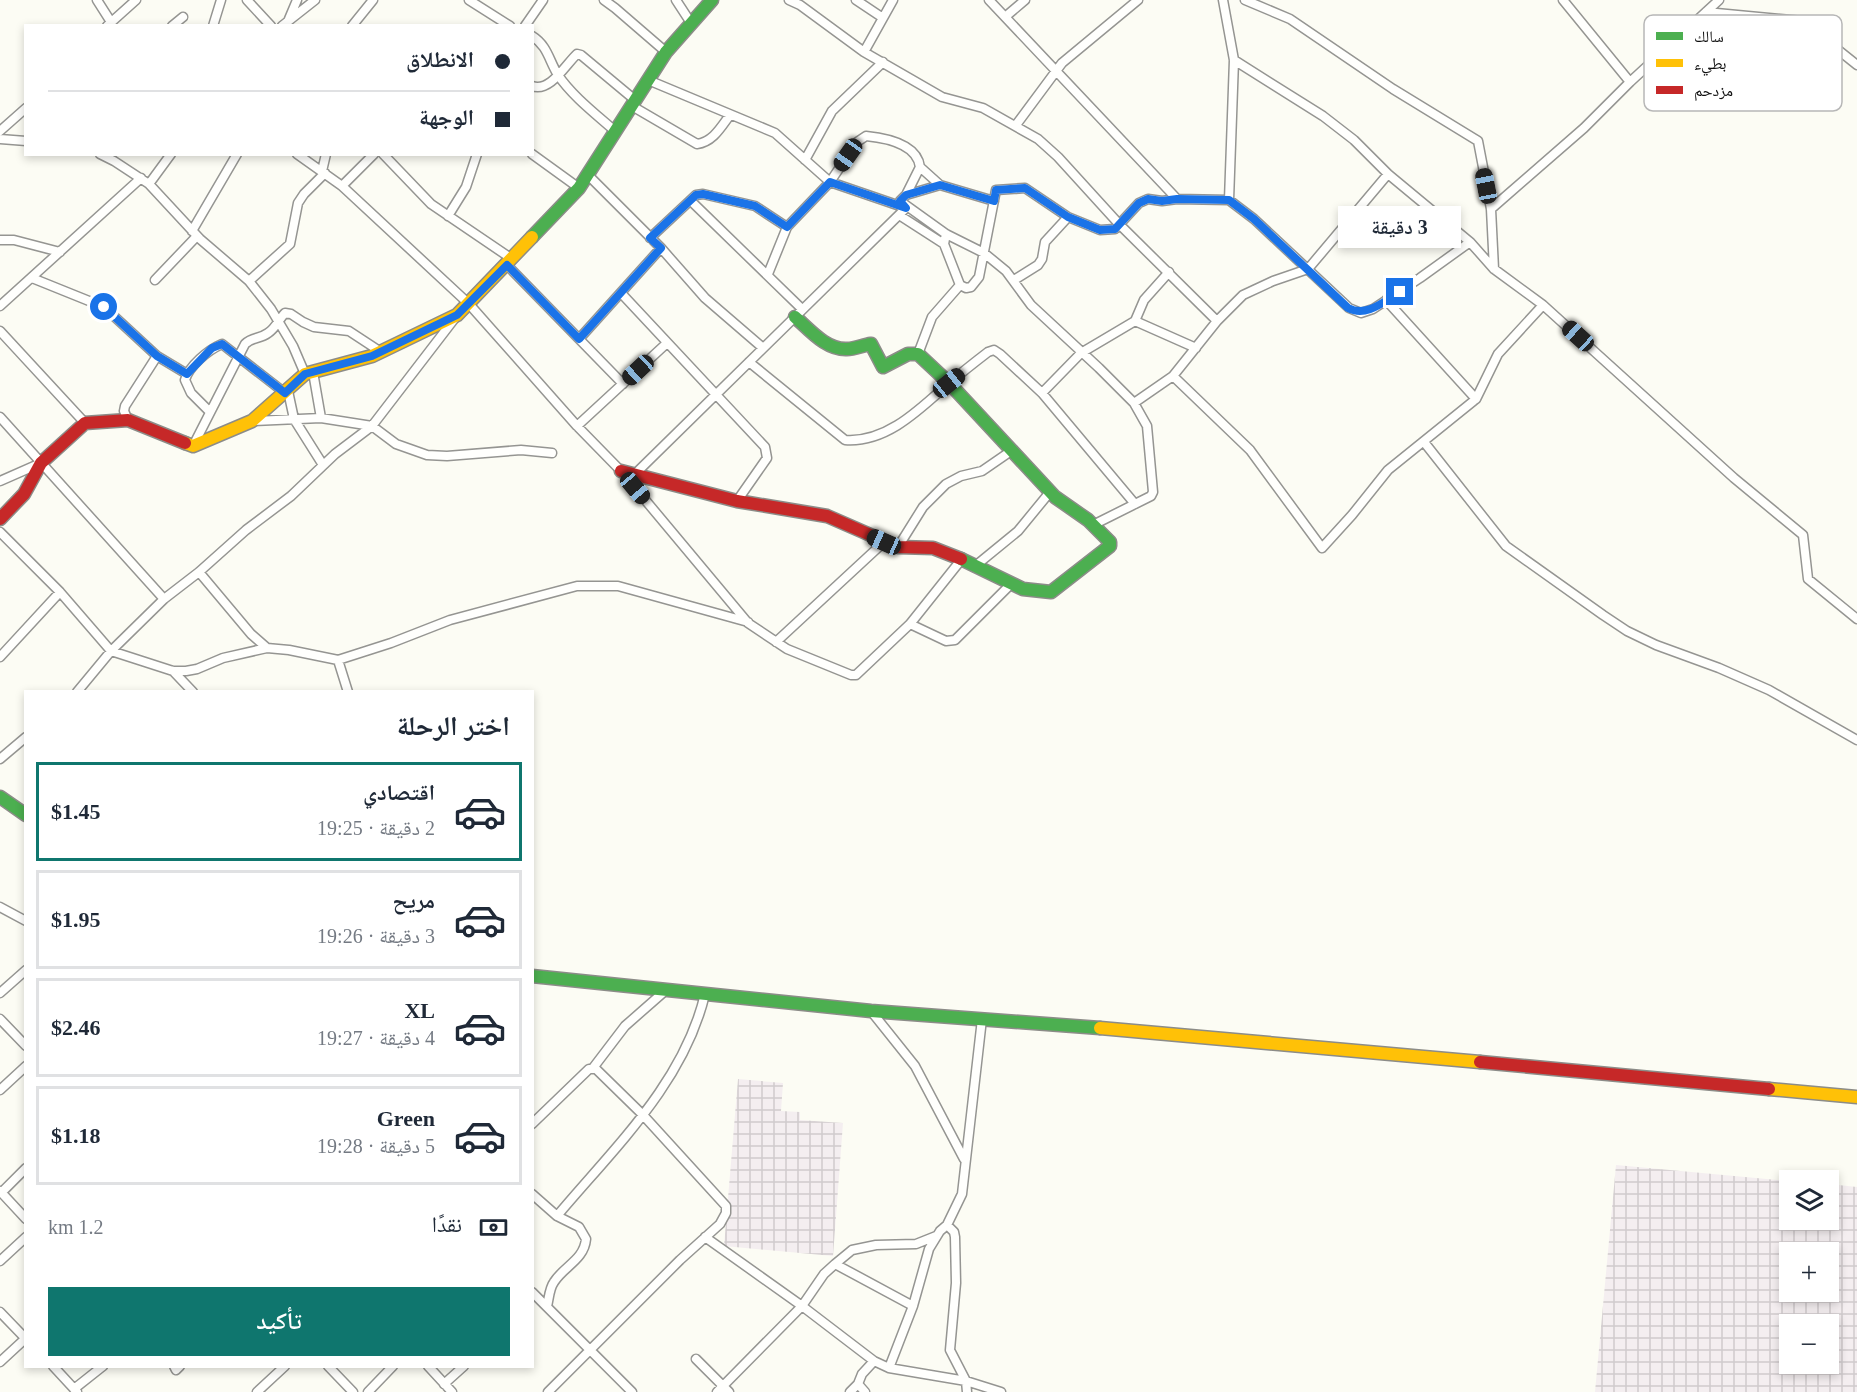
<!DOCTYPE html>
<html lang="ar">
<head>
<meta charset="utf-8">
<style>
	:root { --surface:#fff; --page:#f6f6f7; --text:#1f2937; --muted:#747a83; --line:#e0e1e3; --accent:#0f766e }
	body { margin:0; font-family:"Times New Roman","Noto Naskh Arabic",serif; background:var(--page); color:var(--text); direction:rtl; height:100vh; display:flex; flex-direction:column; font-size:22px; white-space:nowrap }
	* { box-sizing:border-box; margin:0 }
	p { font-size:20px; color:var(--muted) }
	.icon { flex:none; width:33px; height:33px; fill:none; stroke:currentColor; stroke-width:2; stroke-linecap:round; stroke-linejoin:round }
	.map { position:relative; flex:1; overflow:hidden; direction:ltr }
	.panel { position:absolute; left:24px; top:690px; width:510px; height:678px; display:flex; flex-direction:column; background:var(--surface); border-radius:0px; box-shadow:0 3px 9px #0003; direction:rtl }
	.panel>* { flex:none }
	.guide { position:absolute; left:24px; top:24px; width:510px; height:132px; border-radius:0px; box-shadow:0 3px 9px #0003; direction:rtl; display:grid; align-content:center; height:132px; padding:0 24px; background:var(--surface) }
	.controls { position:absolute; left:1779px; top:1170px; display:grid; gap:12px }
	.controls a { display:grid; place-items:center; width:60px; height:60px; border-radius:0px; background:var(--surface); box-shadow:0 3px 9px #0003; font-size:30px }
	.end { position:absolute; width:27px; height:27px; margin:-14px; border:8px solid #1a73e8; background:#fff; box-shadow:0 0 0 3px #fff }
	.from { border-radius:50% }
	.bubble { position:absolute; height:42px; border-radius:0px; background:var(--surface); box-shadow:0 3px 9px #0003; font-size:20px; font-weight:600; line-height:42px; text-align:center; direction:rtl }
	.car { position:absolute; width:18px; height:36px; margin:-18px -9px; border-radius:8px; box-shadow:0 0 4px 2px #0007; background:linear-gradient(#222 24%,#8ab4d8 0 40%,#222 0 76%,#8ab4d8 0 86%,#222 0) }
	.guide b { display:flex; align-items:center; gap:21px; height:57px; font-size:22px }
	.guide b+b { border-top:2px solid var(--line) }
	.guide i { width:15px; height:15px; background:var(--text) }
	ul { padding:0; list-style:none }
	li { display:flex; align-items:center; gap:18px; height:99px; margin:0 12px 9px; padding:0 12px; border:3px solid var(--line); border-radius:0px }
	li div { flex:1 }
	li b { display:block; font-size:22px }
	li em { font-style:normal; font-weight:600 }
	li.active { border-color:var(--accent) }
	li>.icon { width:54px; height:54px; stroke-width:1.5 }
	h2 { padding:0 24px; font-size:27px; line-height:72px }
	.pay { display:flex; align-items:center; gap:15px; height:66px; padding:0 24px; font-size:22px }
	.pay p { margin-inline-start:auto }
	.primary-button { display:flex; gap:12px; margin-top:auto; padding:12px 24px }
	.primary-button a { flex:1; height:69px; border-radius:0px; background:var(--accent); color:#fff; font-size:24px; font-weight:600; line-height:69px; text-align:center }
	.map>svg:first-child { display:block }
</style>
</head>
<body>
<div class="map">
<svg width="1857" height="1392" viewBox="0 0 1857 1392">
	<defs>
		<pattern id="industrial-grid" width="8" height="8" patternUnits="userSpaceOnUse" patternTransform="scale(1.5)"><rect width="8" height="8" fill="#f4eef0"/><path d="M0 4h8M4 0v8" fill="none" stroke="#d0cbcd"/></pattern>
	</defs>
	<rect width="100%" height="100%" fill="#fcfcf4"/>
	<!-- industrial -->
	<path fill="url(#industrial-grid)" fill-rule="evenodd" d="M 738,1079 L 783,1083 L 781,1111 L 800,1112 L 800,1120 L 843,1123 L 833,1256 L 724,1246 Z
		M 1616,1165 L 1789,1181 L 1790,1220 L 1828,1220 L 1829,1184 L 1857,1187 L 1857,1392 L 1595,1392 ZM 1790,1252 L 1828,1252 L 1828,1292 L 1790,1292 ZM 1790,1324 L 1828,1324 L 1828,1364 L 1790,1364 Z"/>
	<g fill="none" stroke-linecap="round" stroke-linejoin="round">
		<!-- street casing -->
		<g stroke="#959592" stroke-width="11">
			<path id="street" d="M 97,0 L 111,22
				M 247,0 L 271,26
				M 469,0 L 510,26
				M 604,0 L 615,8 L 666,52
				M 676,0 L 691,23
				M 789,0 L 800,5 L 864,52 L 942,97 L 983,108 L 1038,139 L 1058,157 L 1119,224 L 1217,321
				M 856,0 L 883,18
				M 989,0 L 1177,199
				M 1223,0 L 1234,60 L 1229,200
				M 1245,0 L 1290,19 L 1393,89 L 1478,141 L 1491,209 L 1494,269
				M 1706,12 L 1802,21 L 1857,65
				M 1005,17 L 1025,0
				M 289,19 L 297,0
				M 107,26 L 136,0
				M 172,26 L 183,17
				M 213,26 L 221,0
				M 282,26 L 315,0
				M 352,26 L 373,0
				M 525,26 L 543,0
				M 532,36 C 548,46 549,61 558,75 C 573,97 597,115 616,132
				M 864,52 L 893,0
				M 1234,60 L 1323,116 L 1354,140 L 1388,174 L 1470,242 L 1494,269 L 1543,305 L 1734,478 L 1803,535 L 1808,579 L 1857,619
				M 648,80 L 775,133 L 830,182 L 903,207
				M 1630,82 L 1719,0
				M 532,86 C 550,93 566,64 577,54 L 581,55 L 635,100
				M 632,106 L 697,144 C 713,142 721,127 730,115
				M 1016,125 L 1062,63 L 1138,0
				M 0,131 L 26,108
				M 0,139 L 26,141
				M 100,154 L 114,161 L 149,184 L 200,239 L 249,281 L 271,309 L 293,346 L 305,374
				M 297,154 L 342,186 L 469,304 L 577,426 L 621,471 L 748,623 L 787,649 L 851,675 L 856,675 L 910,624 L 961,560
				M 383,154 L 431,204 L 512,259
				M 532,154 L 579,188
				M 805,160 L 832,111 L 883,62
				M 322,171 L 326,154
				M 588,175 L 661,248 L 705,298 L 763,348
				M 149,184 L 171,154
				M 342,186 L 374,154
				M 906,195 L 940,185
				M 691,201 L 802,309
				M 900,201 L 946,234 L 984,253 L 1006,271 L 1031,305 L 1099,368 L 1134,403 L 1147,426 L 1153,492 L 1151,496 L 1093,525
				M 1491,209 L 1584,128 L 1630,82 L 1563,0
				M 899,215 L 944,244
				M 448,216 L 466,187 L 477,154
				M 192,231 L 237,154
				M 946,234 L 944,244 L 960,285 L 966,288 L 971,287 L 979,277 L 996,190 L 1025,188 L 1068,217 L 1100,230 L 1115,229 L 1139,203 L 1148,199 L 1162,201 L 1177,199 L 1229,200 L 1254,219 L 1349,308 L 1361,313 L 1373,309 L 1420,278 L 1470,242
				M 650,238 L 696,195 L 703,194 L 755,206 L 787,227
				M 0,240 L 14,240 L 60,252
				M 507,265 L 623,384
				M 768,274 L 787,227 L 830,182 L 857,142 L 866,136 C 886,138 917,144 920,167 L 940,185 L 994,201
				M 32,278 L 104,307 L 157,356 L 187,374
				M 155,280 L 197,236
				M 1014,280 L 1038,265 L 1042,259 L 1045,242 L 1068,217
				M 249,281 L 290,244 L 298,203 L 304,194 L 325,173
				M 621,293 L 765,447 L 767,458 L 737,501
				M 1386,300 L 1476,399
				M 0,306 L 141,178
				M 1135,321 L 1196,348
				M 0,331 L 85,423
				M 579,339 L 661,248
				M 918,354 L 932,317 L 960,285
				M 749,362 L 845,440 C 886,443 919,410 948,384 C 961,373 975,362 988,352 L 994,350 L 1000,354 L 1042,393 L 1081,353 L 1135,321 L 1144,300 L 1169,272
				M 313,372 L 321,418
				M 1173,376 L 1250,450 L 1322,548 L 1352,515 L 1388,470 L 1476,399 L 1498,354 L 1543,305
				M 288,391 L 294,419 L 323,465
				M 1042,393 L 1135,504
				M 1134,403 L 1173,376 L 1217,321 L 1243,295 L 1273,281 L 1308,269 L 1388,174
				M 210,412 L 191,393 L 185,380 C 189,366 208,350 222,344 L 285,393
				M 0,417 L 164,599
				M 128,420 L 124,411 L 125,406 L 157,356
				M 252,421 L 321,418 L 372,426 L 396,444 L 427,455 L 447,456 L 521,450 L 552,453
				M 577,426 L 667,343
				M 1424,442 L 1506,546 L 1603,615 L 1627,631 L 1656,645 L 1719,668 L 1769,690 L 1857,740
				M 193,446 L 245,344 C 252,337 260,339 268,333 C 276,328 279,319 285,313 L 291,314 L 303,322 L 314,327 L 349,331 L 381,352
				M 635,474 L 906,208 L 900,201 L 906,195 L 920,167
				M 0,481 L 41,463
				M 0,532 L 60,592 L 111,651 L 173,671 L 186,671 L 197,669 L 223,658 L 267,648 L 289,650 L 338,660 L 391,643 L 450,620 L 577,586 L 618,586 L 748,622
				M 898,547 L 923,507 L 946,484 L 961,476 L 982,471 L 1011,451
				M 974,567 L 1018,531 L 1050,492
				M 199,572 L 251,634 L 267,648
				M 910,624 L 946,641 L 955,640 L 1011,584
				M 776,642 L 884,542
				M 0,657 L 60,592
				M 338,660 L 348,692
				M 173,671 L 193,692
				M 77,692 L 111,651 L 164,599 L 199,572 L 246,530 L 291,496 L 335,454 L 372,426 L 455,318
				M 0,759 L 26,737
				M 0,907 L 26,921
				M 0,993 L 26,970
				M 871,1011 L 915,1066 L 964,1159
				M 0,1019 L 26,1046
				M 593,1068 L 625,1026 L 666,990
				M 0,1090 L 26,1066
				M 532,1124 L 589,1069 L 596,1069 L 643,1115 L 726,1206 L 726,1213 L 720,1224 L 680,1260 L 548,1392
				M 0,1191 L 26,1219
				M 1,1193 L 26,1168
				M 532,1194 L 557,1216 L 579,1227 L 586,1239 C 584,1260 564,1266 554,1282 C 549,1289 549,1299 547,1306
				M 557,1216 C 614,1148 684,1083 705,994
				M 947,1225 L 954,1232 L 955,1237 L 956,1283 L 950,1350 L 966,1381 L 967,1392
				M 705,1237 L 802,1306 L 874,1361 L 889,1368 L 966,1381 L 1001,1392
				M 0,1261 L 26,1237
				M 835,1264 L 852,1250 L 876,1245 L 916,1244 L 936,1236
				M 532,1292 L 632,1392
				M 0,1312 L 26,1339
				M 696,1359 L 729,1392
				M 0,1362 L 26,1338
				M 53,1366 L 77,1392
				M 174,1366 L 176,1370 L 180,1366
				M 328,1366 L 353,1392
				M 428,1366 L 452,1392
				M 889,1368 L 913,1306 L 929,1249 L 940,1231 L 947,1225 L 962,1194 L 982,1019
				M 444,1384 L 464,1366
				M 74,1389 L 103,1366
				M 257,1392 L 285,1366
				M 368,1392 L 393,1366
				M 717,1392 L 802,1306 L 824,1274 L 835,1264 L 913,1306
				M 850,1392 L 858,1384
				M 865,1392 L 858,1384 L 862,1374 L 874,1361"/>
		</g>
		<!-- fast casing -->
		<g stroke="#8c8c88" stroke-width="15">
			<path id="fast" d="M 532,237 L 579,188 L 666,52 L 712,0
				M 795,317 C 810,330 826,350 847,349 C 855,349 863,345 871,344 L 883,367 L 908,354 L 918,354 L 949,383 L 1055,497 L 1088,520 L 1110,542 L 1110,546 L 1051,592 L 1023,589 L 961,559
				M 0,797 L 26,815
				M 532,976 L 871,1011 L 1100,1028"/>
		</g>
		<!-- slow casing -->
		<g stroke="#8c8c88" stroke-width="15">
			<path id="slow" d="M 185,443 L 193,446 L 252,421 L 305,374 L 372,356 L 457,315 L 532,237
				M 1100,1028 L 1480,1062
				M 1769,1089 L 1857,1097"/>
		</g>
		<!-- jam casing -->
		<g stroke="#8c8c88" stroke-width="15">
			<path id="jam" d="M 621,471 L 737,501 L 827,516 L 898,547 L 933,548 L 961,559
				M 0,519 L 24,494 L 41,463 L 85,423 L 128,420 L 185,443
				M 1480,1062 L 1769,1089"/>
		</g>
		<!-- street -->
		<use href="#street" stroke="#fffffd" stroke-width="8"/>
		<!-- fast -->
		<use href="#fast" stroke="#4caf50" stroke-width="12"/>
		<!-- slow -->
		<use href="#slow" stroke="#ffc107" stroke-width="12"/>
		<!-- jam -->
		<use href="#jam" stroke="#c62828" stroke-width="12"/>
	</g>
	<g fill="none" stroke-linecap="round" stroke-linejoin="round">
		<!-- route -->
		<path stroke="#1a73e8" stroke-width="8" d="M 104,307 L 157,356 L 187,374 L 212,348 L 222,344 L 285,393 L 305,374 L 372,356 L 457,315 L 507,265 L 579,339 L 661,248 L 650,238 L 696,195 L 703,194 L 755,206 L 787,227 L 830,182 L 906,208 L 900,201 L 906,195 L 940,185 L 994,201 L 996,190 L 1025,188 L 1068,217 L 1100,230 L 1115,229 L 1139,203 L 1148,199 L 1162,201 L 1177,199 L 1229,200 L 1254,219 L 1348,308 C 1367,318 1384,301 1400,292"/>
	</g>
	<!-- legend -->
	<rect x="1644" y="15" width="198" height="96" rx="9" fill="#fff" stroke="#b7b7b7" stroke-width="1.5"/>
	<rect x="1656" y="32" width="27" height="8" fill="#4caf50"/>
	<rect x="1656" y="59" width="27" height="8" fill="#ffc107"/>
	<rect x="1656" y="86" width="27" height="8" fill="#c62828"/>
	<g font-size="16" fill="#0e0e0e">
		<text x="1694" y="42">سالك</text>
		<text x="1694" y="69">بطيء</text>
		<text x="1694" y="96">مزدحم</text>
	</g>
</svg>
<div class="controls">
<a><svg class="icon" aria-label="layers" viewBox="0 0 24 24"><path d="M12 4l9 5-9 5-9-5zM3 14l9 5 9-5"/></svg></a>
<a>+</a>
<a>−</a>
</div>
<i class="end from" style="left:104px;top:307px"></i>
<i class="end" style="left:1400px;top:292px"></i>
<div class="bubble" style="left:1338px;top:206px;width:123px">3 دقيقة</div>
<i class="car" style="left:848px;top:155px;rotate:215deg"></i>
<i class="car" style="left:1486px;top:186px;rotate:349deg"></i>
<i class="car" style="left:1578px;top:336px;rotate:312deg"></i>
<i class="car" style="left:638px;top:370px;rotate:227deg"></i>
<i class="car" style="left:949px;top:383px;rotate:51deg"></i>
<i class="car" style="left:635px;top:488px;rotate:140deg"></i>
<i class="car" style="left:884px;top:542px;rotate:294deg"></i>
<div class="guide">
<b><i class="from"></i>الانطلاق</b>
<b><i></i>الوجهة</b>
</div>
<section class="panel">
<h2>اختر الرحلة</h2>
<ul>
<li class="active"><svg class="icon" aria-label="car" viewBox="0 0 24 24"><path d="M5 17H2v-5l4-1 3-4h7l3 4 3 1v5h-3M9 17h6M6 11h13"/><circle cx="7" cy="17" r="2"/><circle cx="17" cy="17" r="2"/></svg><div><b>اقتصادي</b><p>2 دقيقة · 19:25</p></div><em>$1.45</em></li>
<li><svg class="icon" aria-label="car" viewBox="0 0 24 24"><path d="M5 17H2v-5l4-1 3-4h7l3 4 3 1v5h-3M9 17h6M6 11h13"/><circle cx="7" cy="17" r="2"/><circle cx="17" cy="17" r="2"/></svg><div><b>مريح</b><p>3 دقيقة · 19:26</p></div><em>$1.95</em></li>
<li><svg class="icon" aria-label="car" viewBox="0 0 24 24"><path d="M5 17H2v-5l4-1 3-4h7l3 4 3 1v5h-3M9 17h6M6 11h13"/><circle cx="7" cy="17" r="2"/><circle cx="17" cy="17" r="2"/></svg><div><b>XL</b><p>4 دقيقة · 19:27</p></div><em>$2.46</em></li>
<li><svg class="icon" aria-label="car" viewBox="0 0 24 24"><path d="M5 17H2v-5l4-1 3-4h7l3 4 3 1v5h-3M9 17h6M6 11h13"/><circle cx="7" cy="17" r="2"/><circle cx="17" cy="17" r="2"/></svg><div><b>Green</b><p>5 دقيقة · 19:28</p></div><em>$1.18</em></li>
</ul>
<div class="pay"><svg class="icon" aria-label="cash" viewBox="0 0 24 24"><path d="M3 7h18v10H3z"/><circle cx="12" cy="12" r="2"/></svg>نقدًا<p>1.2 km</p></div>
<div class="primary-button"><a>تأكيد</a></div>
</section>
</div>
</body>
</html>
